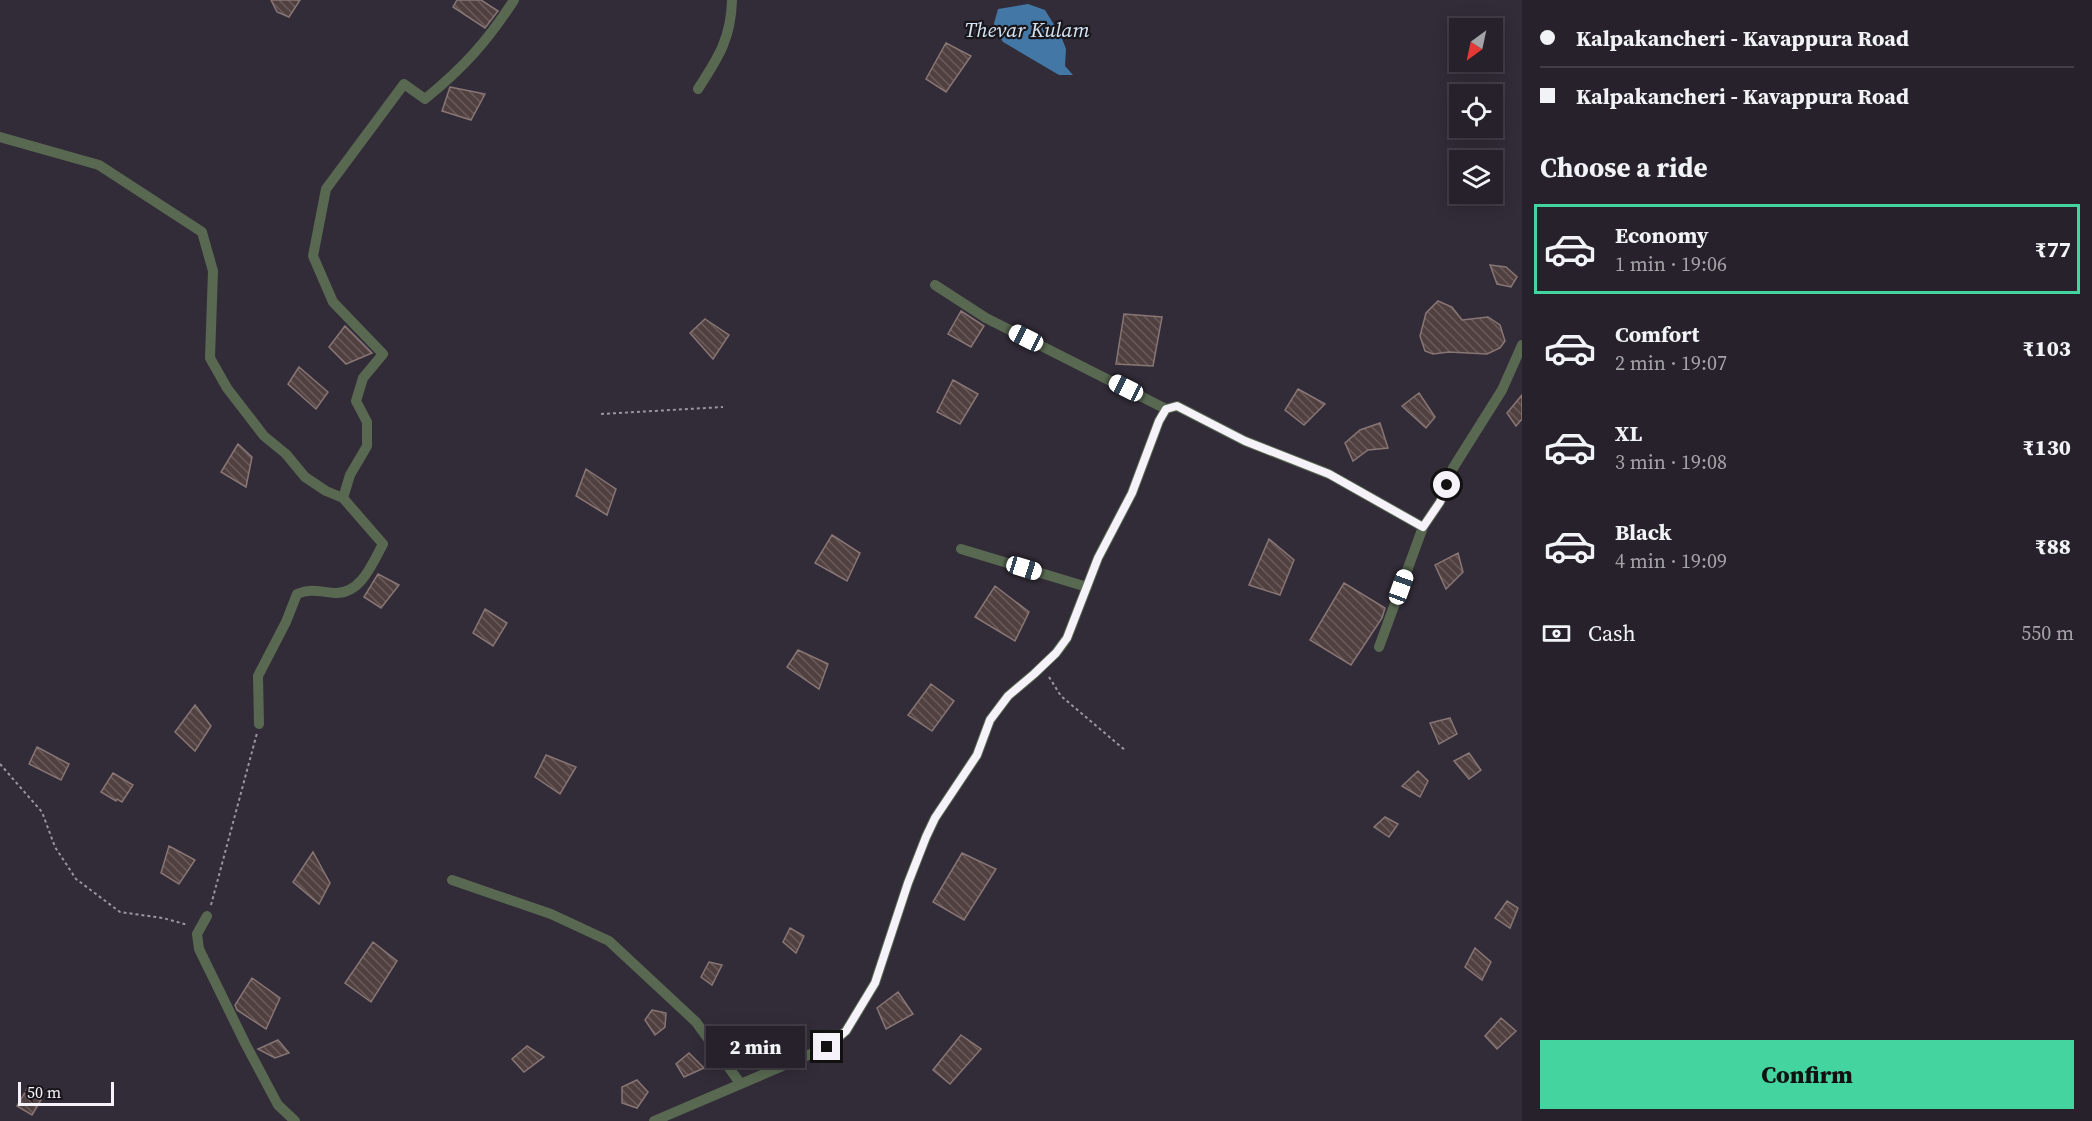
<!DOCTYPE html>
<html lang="en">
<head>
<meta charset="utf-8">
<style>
	:root { --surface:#26212a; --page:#2e2932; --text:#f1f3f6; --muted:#a4a3a8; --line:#423e47; --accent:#44d49f }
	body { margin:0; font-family:"Source Serif 4",serif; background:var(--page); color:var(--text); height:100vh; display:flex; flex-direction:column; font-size:22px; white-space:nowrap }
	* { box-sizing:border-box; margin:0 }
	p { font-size:20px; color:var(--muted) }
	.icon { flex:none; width:33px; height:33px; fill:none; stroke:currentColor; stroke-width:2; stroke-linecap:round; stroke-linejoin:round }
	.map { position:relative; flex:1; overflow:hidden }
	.drawer { display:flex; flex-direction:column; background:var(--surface); width:570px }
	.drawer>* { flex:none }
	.hud { display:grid; align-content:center; height:132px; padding:0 18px; background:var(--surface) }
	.needle { width:39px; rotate:213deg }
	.tools { position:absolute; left:1449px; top:18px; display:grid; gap:12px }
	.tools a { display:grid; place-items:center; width:54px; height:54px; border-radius:0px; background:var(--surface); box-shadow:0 3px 15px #0003,0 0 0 2px var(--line); font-size:30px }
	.scale { position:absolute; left:18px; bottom:15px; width:96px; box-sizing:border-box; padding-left:6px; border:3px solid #f6f2fa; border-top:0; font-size:16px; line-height:21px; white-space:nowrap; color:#f6f2fa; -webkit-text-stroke:4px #18161b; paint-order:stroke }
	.end { position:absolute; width:27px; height:27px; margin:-14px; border:8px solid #f6f2fa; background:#111; box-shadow:0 0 0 3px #111 }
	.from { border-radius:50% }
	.bubble { position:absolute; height:42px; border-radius:0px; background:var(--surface); box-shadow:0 3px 15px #0003,0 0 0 2px var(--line); font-size:20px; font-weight:800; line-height:42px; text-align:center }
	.car { position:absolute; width:18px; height:36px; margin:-18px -9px; border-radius:8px; box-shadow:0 0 4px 2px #0007; background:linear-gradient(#fff 24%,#345 0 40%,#fff 0 76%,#345 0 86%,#fff 0) }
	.hud b { display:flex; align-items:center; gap:21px; height:57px; font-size:22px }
	.hud b+b { border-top:2px solid var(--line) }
	.hud i { width:15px; height:15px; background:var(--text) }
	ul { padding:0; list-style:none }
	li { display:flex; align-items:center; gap:18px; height:90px; margin:0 12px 9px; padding:0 6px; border:3px solid transparent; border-radius:0px }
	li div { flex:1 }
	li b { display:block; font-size:22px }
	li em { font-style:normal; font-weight:800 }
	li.current { border-color:var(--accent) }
	li>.icon { width:54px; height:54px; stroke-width:1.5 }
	h2 { padding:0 18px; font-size:27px; line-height:72px }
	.pay { display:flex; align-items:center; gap:15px; height:66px; padding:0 18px; font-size:22px }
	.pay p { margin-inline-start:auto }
	.cta { display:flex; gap:12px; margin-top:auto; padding:12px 18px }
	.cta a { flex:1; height:69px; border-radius:0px; background:var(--accent); color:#111; font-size:24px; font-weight:800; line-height:69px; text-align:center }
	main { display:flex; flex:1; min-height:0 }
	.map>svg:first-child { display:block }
</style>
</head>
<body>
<main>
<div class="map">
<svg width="1522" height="1121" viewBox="0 0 1522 1121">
	<defs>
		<pattern id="building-back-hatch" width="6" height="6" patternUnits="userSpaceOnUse" patternTransform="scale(1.5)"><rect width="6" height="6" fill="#50403f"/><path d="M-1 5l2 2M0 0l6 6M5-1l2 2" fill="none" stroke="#6a5c5c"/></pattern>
	</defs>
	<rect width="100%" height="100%" fill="#322c38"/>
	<!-- water -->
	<path fill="#4277a6" d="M 1028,4 L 1045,10 L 1061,36 L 1066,49 L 1065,66 L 1073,75 L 1059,75 L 1003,42 L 993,27 L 998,9 Z"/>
	<!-- building -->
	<path fill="url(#building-back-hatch)" stroke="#887675" stroke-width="1.5" d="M 271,0 L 300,0 L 289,17 L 277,12 Z
		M 457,0 L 481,0 L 498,11 L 485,28 L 453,7 Z
		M 946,43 L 971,56 L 946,92 L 926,79 Z
		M 450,87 L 485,94 L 471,120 L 442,111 Z
		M 1490,265 L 1506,267 L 1517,277 L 1511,287 L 1497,284 Z
		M 1438,301 L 1452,307 L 1462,320 L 1488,317 L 1500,325 L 1505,341 L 1500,348 L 1487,354 L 1449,352 L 1433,354 L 1425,351 L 1420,336 L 1426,313 Z
		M 961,311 L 984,326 L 971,347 L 948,334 Z
		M 1124,314 L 1162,317 L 1153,366 L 1116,364 Z
		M 705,319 L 729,335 L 713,359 L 690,333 Z
		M 345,326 L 372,353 L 346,364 L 329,347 Z
		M 299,367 L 328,392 L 316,409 L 288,384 Z
		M 953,380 L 978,394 L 960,424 L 937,412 Z
		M 1298,389 L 1325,404 L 1304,425 L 1285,410 Z
		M 1419,393 L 1435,417 L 1426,428 L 1402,406 Z
		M 1522,395 L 1522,419 L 1516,426 L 1507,413 Z
		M 1380,423 L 1388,448 L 1368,450 L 1353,461 L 1345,443 L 1360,430 Z
		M 238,444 L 252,457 L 246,487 L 221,472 Z
		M 586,469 L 616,489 L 607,515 L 576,496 Z
		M 832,535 L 860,553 L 847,581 L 815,563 Z
		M 1269,539 L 1294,560 L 1280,595 L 1249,585 Z
		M 1458,553 L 1463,572 L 1446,589 L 1435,565 Z
		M 378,574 L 399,585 L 381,608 L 364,597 Z
		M 1344,583 L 1385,608 L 1382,618 L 1351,665 L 1310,640 Z
		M 995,586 L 1029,612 L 1015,641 L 975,617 Z
		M 485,609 L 507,623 L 493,646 L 473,633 Z
		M 798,650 L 828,664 L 819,689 L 787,667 Z
		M 931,684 L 954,701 L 932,731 L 908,715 Z
		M 195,705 L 211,726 L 195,751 L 175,732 Z
		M 1450,718 L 1457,734 L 1439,744 L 1430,723 Z
		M 37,747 L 69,764 L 61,780 L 29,764 Z
		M 1469,753 L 1481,770 L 1469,779 L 1454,761 Z
		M 546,755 L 576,767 L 560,794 L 535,777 Z
		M 1418,771 L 1428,781 L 1420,797 L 1402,786 Z
		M 113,773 L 133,785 L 122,802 L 117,799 L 116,801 L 101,792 Z
		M 1385,817 L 1398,824 L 1389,837 L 1374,827 Z
		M 169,846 L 195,860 L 179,884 L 161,873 Z
		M 313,852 L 330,883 L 319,904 L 293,882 Z
		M 962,853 L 996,869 L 964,920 L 933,902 Z
		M 1507,901 L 1518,908 L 1510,928 L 1495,918 Z
		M 790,928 L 804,936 L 796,953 L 783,942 Z
		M 373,942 L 397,961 L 371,1002 L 345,983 Z
		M 1475,948 L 1491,962 L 1482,980 L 1465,967 Z
		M 709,962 L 722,965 L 712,985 L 701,977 Z
		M 252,978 L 280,998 L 266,1029 L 237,1010 L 235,1005 Z
		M 898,992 L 913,1014 L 886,1029 L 877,1008 Z
		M 652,1010 L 666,1013 L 665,1027 L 655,1035 L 645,1020 Z
		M 1501,1018 L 1516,1031 L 1497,1049 L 1485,1036 Z
		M 728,1030 L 741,1047 L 728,1053 L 717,1039 Z
		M 961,1035 L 981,1049 L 950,1084 L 933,1070 Z
		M 278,1040 L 289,1053 L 275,1058 L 258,1049 Z
		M 527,1046 L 544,1057 L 524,1072 L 512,1059 Z
		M 689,1053 L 704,1068 L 684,1077 L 676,1064 Z
		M 637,1080 L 648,1092 L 637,1108 L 622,1103 L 622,1087 Z
		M 28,1087 L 37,1092 L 34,1096 L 41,1100 L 32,1115 L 17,1106 Z"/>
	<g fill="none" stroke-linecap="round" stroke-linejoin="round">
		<!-- path -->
		<path stroke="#9a959f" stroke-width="2" stroke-dasharray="3 3" stroke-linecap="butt" d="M 601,414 L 723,407
			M 1049,677 L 1061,696 L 1126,751
			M 0,764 L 42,812 L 55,847 L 76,879 L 120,912 L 163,918 L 188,925
			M 211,905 L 257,733"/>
		<!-- minor -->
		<path stroke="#596951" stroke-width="10" d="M 698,89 C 718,58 731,39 732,0
			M 0,137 L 99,165 L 202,232 L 213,271 L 210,358 L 227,388 L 264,436 L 286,454 L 305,477 L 326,491 L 343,498 L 383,544 C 372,564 361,594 335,593 C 321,592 311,588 297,594 L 286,622 L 258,676 L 259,724
			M 935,285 L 986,318 L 1166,409
			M 343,498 L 350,475 L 367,446 L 367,422 L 356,401 L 363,378 L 383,354 L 333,302 L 313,256 L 326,189 L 404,84 L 425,99 C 463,68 487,42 514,0
			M 961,549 L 1087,587
			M 1379,647 L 1423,527
			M 452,880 L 551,914 L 609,941 L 696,1022 L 740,1083
			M 207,916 L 197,934 L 199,949 L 245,1043 L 278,1105 L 295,1121
			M 654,1121 L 827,1047 L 846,1031 L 875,983 L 908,883 L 926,837 L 935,818 L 977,755 L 990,720 L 1008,696 L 1034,674 L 1056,653 L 1067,638 L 1098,558 L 1132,493 L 1159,421 L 1166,409 L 1177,406 L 1245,441 L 1329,474 L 1423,527 L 1440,502 L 1453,468 L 1502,390 L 1522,345"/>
	</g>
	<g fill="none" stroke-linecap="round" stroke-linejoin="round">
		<!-- route -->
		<path stroke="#f6f2fa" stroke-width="8" d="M 827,1047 L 846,1031 L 875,983 L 908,883 L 926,837 L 935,818 L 977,755 L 990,720 L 1008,696 L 1034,674 L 1056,653 L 1067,638 L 1098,558 L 1132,493 L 1159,421 L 1166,409 L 1177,406 L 1245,441 L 1329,474 L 1423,527 L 1440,502 L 1447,485"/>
	</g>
	<g text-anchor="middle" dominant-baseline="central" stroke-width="4.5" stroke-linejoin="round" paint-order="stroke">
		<!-- water labels -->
		<g font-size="21" font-style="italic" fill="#d6e5f3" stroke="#18161b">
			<text x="1027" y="29">Thevar Kulam</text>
		</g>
	</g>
</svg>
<div class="tools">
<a><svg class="needle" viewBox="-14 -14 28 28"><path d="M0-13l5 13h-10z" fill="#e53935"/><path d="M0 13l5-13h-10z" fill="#a4a3a8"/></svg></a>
<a><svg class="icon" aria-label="locate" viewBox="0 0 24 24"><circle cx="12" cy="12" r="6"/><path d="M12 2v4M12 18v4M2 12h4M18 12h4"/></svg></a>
<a><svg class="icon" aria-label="layers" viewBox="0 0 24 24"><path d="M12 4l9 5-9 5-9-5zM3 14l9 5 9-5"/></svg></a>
</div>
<div class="scale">50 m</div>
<i class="end from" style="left:1447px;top:485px"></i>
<i class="end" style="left:827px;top:1047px"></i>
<div class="bubble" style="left:706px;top:1026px;width:99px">2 min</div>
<i class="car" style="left:1026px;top:338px;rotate:297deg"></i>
<i class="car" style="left:1126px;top:388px;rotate:297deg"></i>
<i class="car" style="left:1024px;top:568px;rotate:107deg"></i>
<i class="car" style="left:1401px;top:587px;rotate:20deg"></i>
</div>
<section class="drawer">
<div class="hud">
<b><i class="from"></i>Kalpakancheri - Kavappura Road</b>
<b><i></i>Kalpakancheri - Kavappura Road</b>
</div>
<h2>Choose a ride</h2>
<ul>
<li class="current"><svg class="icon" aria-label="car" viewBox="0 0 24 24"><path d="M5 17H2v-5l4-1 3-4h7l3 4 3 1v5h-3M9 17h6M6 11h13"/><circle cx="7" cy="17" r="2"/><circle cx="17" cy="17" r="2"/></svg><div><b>Economy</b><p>1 min · 19:06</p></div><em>₹77</em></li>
<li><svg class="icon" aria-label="car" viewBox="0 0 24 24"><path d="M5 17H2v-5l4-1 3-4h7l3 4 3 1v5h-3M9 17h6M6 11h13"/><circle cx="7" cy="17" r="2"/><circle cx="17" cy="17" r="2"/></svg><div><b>Comfort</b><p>2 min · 19:07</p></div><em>₹103</em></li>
<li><svg class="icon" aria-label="car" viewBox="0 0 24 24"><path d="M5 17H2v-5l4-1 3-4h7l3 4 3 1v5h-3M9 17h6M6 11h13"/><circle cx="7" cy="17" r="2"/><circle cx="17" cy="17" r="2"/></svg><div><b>XL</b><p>3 min · 19:08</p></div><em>₹130</em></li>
<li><svg class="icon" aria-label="car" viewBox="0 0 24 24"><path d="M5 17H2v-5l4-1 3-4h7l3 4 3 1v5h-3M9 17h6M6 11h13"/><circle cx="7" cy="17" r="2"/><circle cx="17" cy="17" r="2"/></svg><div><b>Black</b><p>4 min · 19:09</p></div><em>₹88</em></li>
</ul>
<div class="pay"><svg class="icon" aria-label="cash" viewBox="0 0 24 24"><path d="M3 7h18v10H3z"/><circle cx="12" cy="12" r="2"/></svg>Cash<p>550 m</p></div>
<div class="cta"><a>Confirm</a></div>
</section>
</main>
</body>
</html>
